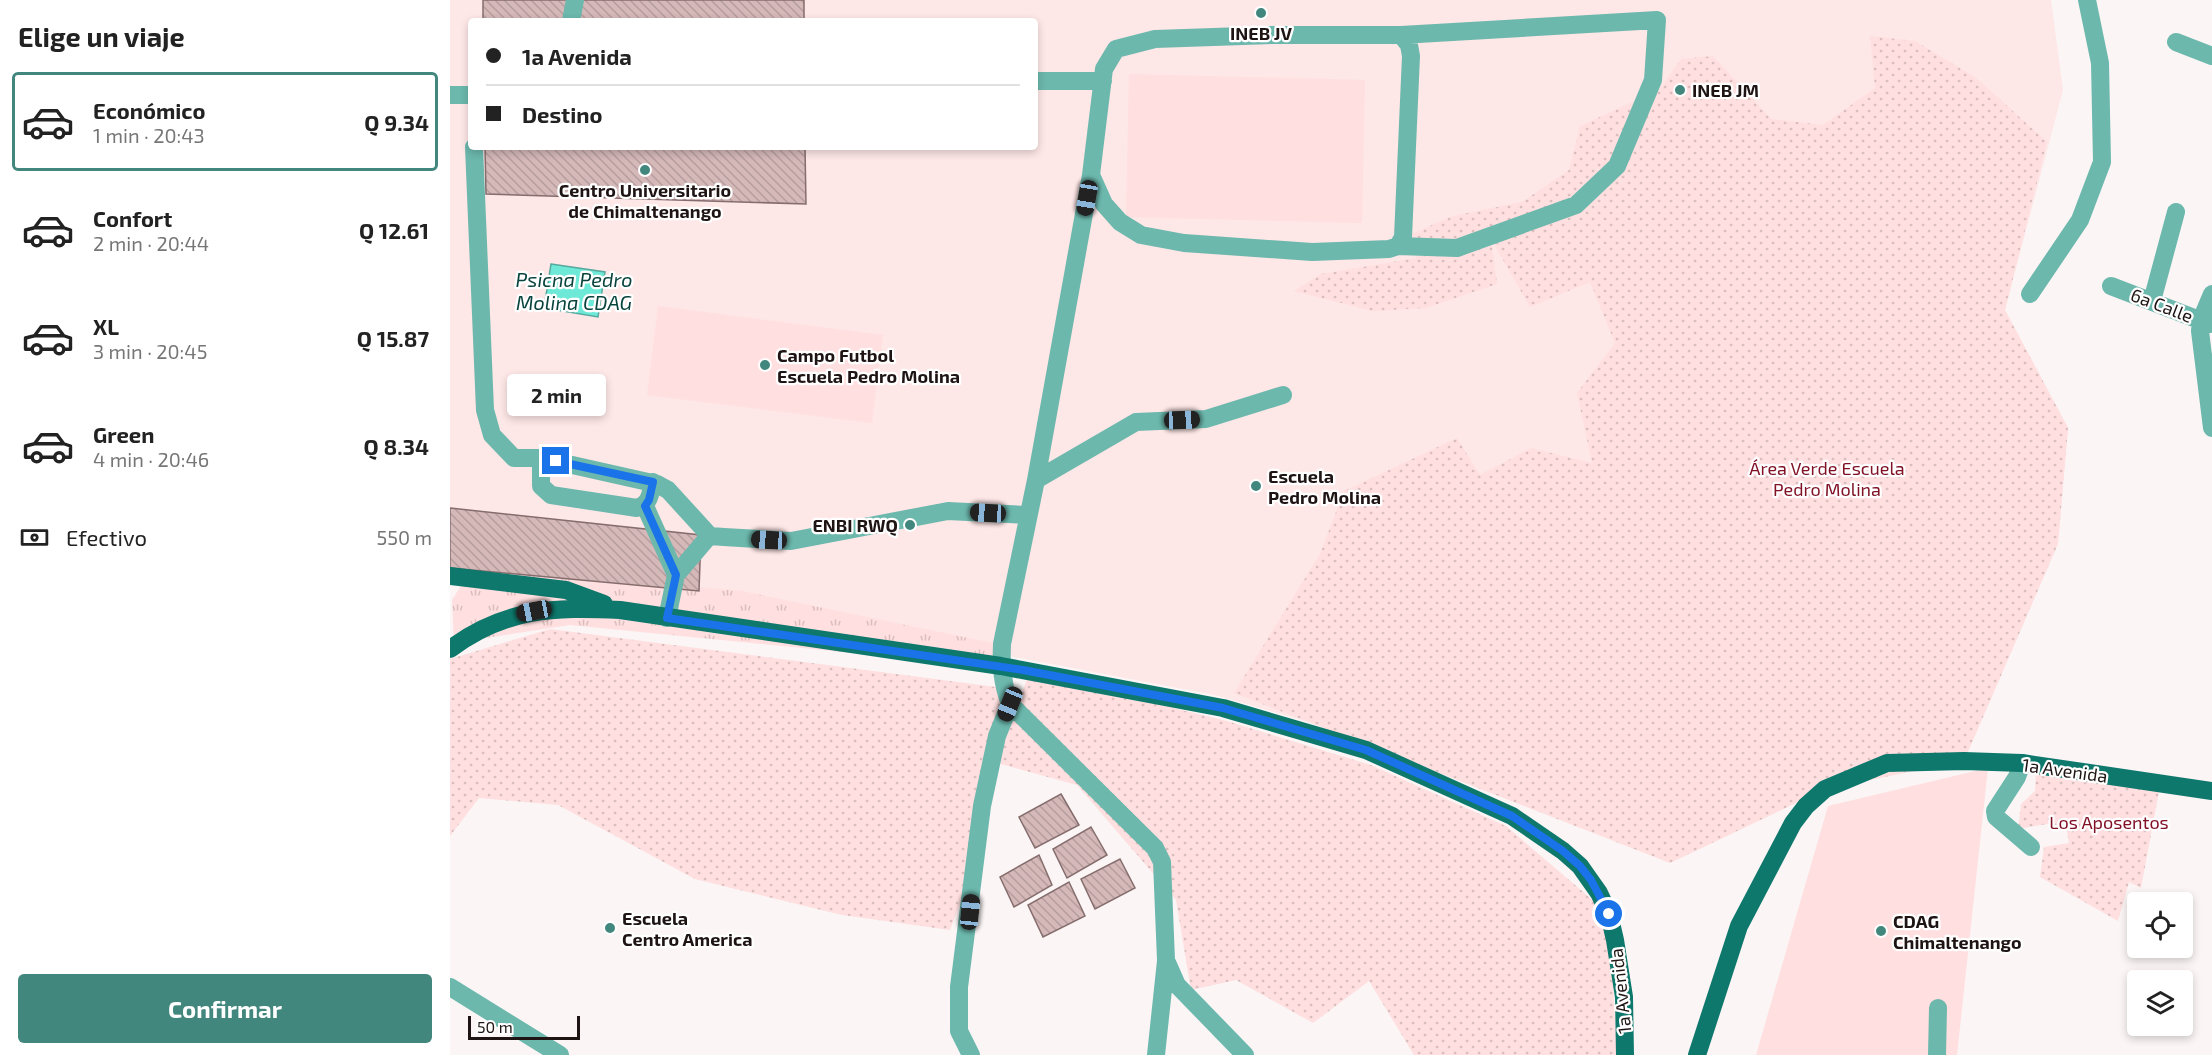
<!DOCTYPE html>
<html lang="es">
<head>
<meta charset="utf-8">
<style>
	:root { --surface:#fff; --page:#f2f2f2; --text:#222; --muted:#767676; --line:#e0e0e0; --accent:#42877d }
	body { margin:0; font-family:"Exo 2",sans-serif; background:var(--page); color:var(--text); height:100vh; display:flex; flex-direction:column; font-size:22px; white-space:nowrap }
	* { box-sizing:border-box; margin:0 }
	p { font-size:20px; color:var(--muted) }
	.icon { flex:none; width:33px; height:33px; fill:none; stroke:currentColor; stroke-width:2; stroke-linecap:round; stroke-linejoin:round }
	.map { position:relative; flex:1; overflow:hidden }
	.side { display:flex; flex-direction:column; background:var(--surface); width:450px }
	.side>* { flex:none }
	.banner { position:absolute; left:18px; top:18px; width:570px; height:132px; border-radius:6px; box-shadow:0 3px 9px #0003; display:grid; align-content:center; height:132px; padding:0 18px; background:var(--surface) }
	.controls { position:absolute; left:1677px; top:892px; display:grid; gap:12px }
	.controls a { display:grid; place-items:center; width:66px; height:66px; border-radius:6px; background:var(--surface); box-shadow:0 3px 9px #0003; font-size:30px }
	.scale { position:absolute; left:18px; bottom:15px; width:112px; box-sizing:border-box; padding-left:6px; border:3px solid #1e1414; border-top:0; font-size:16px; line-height:21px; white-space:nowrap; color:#1e1414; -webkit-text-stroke:4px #fff; paint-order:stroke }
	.end { position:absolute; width:27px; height:27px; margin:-14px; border:8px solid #1a73e8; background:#fff; box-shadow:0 0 0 3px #fff }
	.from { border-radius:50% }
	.bubble { position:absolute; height:42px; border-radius:6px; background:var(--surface); box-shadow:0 3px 9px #0003; font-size:20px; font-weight:700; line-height:42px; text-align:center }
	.car { position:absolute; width:18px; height:36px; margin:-18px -9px; border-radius:8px; box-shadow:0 0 4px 2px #0007; background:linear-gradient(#222 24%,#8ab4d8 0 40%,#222 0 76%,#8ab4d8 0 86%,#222 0) }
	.banner b { display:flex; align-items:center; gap:21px; height:57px; font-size:22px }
	.banner b+b { border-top:2px solid var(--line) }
	.banner i { width:15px; height:15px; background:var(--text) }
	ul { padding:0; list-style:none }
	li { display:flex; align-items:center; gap:18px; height:99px; margin:0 12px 9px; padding:0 6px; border:3px solid transparent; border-radius:6px }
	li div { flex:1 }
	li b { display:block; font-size:22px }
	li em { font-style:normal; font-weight:700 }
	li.active { border-color:var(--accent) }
	li>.icon { width:54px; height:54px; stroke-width:1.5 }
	h2 { padding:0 18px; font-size:27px; line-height:72px }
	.pay { display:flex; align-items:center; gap:15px; height:66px; padding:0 18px; font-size:22px }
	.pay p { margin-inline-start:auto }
	.button { display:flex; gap:12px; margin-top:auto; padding:12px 18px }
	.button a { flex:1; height:69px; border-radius:6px; background:var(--accent); color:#fff; font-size:24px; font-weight:700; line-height:69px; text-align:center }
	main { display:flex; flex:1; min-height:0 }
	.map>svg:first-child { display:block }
</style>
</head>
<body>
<main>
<section class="side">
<h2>Elige un viaje</h2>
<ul>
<li class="active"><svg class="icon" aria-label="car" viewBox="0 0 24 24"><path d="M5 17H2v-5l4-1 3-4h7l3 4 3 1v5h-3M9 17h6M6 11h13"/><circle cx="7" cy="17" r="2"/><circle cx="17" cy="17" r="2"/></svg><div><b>Económico</b><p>1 min · 20:43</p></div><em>Q 9.34</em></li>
<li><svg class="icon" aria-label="car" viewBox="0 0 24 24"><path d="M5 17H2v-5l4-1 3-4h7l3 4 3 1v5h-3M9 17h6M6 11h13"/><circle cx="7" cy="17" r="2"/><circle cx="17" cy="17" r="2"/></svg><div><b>Confort</b><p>2 min · 20:44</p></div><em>Q 12.61</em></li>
<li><svg class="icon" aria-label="car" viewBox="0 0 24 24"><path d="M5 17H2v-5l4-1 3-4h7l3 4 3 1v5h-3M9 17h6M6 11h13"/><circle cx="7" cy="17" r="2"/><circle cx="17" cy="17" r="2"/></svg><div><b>XL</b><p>3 min · 20:45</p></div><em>Q 15.87</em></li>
<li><svg class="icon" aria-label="car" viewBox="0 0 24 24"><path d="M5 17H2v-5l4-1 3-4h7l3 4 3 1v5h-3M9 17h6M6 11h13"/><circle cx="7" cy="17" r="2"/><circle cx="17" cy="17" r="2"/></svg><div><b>Green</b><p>4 min · 20:46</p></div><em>Q 8.34</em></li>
</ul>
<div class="pay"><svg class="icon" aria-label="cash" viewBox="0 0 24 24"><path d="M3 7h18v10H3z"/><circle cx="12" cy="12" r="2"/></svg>Efectivo<p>550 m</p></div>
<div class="button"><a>Confirmar</a></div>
</section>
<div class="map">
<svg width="1762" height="1055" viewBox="0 0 1762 1055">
	<defs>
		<pattern id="grass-tufts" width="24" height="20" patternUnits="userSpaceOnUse" patternTransform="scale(1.5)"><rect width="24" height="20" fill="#ffdfdf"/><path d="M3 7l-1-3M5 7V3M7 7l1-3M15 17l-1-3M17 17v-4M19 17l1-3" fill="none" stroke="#dabebe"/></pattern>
		<pattern id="park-dots" width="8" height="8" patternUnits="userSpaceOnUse" patternTransform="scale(1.5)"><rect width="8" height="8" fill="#ffdfdf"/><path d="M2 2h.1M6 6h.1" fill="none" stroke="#dabebe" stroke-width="1.8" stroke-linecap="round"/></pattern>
		<pattern id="building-back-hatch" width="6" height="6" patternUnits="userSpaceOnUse" patternTransform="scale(1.5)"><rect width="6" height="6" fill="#d5b8b8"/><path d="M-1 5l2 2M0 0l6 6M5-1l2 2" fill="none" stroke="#b69d9d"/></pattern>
	</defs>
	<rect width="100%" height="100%" fill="#fbf5f5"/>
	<!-- built -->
	<path fill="#fee7e7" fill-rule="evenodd" d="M 0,0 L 1601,0 L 1613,90 L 1555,310 L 1618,428 L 1608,544 L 1407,774 L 1220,863 L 927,742 L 765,695 L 543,653 L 0,572 ZM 21,21 L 585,21 L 585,147 L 21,147 Z"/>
	<!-- grass -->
	<path fill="url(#grass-tufts)" d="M 21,570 L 292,591 L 562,647 L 553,668 L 120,625 L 4,643 L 2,600 Z"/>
	<!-- park -->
	<path fill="url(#park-dots)" d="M 1420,36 L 1465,41 L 1526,78 L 1597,142 L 1555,310 L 1618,428 L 1608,544 L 1514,761 L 1375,789 L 1220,863 L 784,693 L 870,554 L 894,491 L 1007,438 L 1030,475 L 1081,448 L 1142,463 L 1127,393 L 1165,343 L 1140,282 L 1080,307 L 1041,239 L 1047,284 L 976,308 L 923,311 L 844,291 L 871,274 L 966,258 L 961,234 L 1003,216 L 1072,202 L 1119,170 L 1130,126 L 1209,90 L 1231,59 L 1263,56 L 1321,119 L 1373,125 L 1425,88 Z
		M 100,629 L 554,688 L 533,784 L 521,875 L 500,930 L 392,915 L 245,879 L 108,805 L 29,798 L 0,836 L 0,659 Z
		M 579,673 L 777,721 L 921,765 L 1056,826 L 1159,914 L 1167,1055 L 964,1055 L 919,981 L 863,1023 L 786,980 L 741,990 L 726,900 L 627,785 L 547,763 Z
		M 1586,768 L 1710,786 L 1691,888 L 1679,882 L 1668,921 L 1590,877 L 1594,847 L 1619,843 L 1616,826 L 1597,824 L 1568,829 L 1571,804 L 1585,791 Z"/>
	<!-- garden -->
	<path fill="#ffdfdf" d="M 679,74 L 915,80 L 912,223 L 676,217 Z
		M 208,306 L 433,335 L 422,423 L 197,395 Z
		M 1538,768 L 1507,1055 L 1306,1055 L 1378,806 Z"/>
	<!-- water -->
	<path fill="#6ee9d8" stroke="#56a99d" stroke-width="1.5" d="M 101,264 L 155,272 L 148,317 L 94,308 Z"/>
	<!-- building -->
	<path fill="url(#building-back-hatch)" stroke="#866d6d" stroke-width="1.5" d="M 33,0 L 354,0 L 354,21 L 33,21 Z
		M 35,147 L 355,147 L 356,204 L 36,194 Z
		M 0,508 L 251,535 L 249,591 L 0,568 Z
		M 611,794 L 629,825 L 585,848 L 569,817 Z
		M 641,827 L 657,855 L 617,878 L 603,849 Z
		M 589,855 L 602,885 L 564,907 L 550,877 Z
		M 670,859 L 685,888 L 645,909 L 631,879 Z
		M 619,882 L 635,916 L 593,937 L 578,905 Z"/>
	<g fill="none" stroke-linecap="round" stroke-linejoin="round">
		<!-- minor -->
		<path stroke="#6cb8ad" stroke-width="18" d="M 121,21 L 125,0
			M 1726,42 L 1762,56
			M 585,81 L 653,81
			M 0,95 L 21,95
			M 24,147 L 35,410 L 42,435 L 64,458 L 91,458 L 207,484 L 218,490 L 260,536 L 274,537 L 341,541 L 498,511 L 577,515
			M 948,246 L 1007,248 L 1126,205 L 1167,166 L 1203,80 L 1207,20 L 951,35
			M 1661,286 L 1760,324
			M 1580,294 L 1630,220 L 1652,162 L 1650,63 L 1637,0
			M 1762,294 L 1751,320 L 1750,331 L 1762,428
			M 1702,301 L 1726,212
			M 91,458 L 91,486 L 101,495 L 187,508 C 200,504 200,495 203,482
			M 586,480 L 641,175 L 654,69 L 666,49 L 705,39 L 822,35 L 951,35 L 959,45 L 961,56 L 953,237 L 948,246 L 939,249 L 862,252 L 734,243 L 691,235 L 670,222 L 654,204 L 641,175
			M 195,506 L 226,575
			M 217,618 L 226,575 L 260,535
			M 1572,763 L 1567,777 L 1545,811 L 1546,817 L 1581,847
			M 0,987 L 110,1055
			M 521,1055 L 509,1031 L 509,987 L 532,806 L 547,736 L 560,704
			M 706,1055 L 716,961
			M 795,1055 L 727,985 L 716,960 L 712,862 L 705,848 L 560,704 C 552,683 551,666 552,644 L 586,480 L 686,422 L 756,419 L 833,395
			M 1487,1055 L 1488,1008"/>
		<!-- major -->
		<path stroke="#0e786c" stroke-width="18" d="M 0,576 L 116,590 L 154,604
			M 0,649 C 55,608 104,607 170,610 L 551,666 L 773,708 L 916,750 L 1062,816 L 1113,851 L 1130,866 L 1149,893 L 1159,914 L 1165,940 L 1174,997 L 1175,1055
			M 1247,1055 L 1289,926 L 1343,823 L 1356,806 L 1375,789 L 1437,763 L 1514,761 L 1572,763 L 1762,791"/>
	</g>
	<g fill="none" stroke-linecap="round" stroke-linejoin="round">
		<!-- route -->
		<path stroke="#1a73e8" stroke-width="8" d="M 106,461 L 203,482 L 199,500 L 195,506 L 226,575 L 217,618 L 573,670 L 773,708 L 916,750 L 1062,816 L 1113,851 L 1130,866 L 1141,880 L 1159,914"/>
	</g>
	<!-- markers -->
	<g fill="#42877d" stroke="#fff" stroke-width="2">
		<circle cx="811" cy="13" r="6"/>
		<circle cx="1230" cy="90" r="6"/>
		<circle cx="195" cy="170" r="6"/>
		<circle cx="315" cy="365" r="6"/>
		<circle cx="806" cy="486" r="6"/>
		<circle cx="460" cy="525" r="6"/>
		<circle cx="160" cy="928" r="6"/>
		<circle cx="1431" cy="931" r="6"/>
	</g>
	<g text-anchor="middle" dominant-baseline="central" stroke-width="4.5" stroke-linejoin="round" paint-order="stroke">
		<!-- poi labels -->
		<g font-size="18" font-weight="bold" fill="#1e1414" stroke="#fff" text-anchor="start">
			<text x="811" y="33" text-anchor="middle">INEB JV</text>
			<text x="1242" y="90">INEB JM</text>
			<text x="195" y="190" text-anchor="middle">Centro Universitario<tspan x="195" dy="21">de Chimaltenango</tspan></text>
			<text x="327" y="355">Campo Futbol<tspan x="327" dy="21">Escuela Pedro Molina</tspan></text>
			<text x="818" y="476">Escuela<tspan x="818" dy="21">Pedro Molina</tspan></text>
			<text x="448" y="525" text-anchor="end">ENBI RWQ</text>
			<text x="172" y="918">Escuela<tspan x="172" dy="21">Centro America</tspan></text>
			<text x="1443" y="921">CDAG<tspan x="1443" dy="21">Chimaltenango</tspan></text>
		</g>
		<!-- street labels -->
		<g font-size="18" fill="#1e1414" stroke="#fff">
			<text transform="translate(1712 305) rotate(21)">6a Calle</text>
			<text transform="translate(1615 770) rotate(8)">1a Avenida</text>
			<text transform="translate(1170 991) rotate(-96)">1a Avenida</text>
		</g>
		<!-- park labels -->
		<g font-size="18" fill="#811226" stroke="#fff">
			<text x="1377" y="468">Área Verde Escuela<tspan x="1377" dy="21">Pedro Molina</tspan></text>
			<text x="1659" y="822">Los Aposentos</text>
		</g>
		<!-- water labels -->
		<g font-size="20" font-style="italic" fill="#09433d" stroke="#fff">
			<text x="124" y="279">Psicna Pedro<tspan x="124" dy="23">Molina CDAG</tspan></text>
		</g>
	</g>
</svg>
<div class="controls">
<a><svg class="icon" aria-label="locate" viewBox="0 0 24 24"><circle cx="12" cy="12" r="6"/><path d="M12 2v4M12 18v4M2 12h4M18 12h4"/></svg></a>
<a><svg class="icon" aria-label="layers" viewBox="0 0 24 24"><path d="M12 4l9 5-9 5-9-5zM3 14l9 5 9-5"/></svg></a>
</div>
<div class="scale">50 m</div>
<i class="end from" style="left:1159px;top:914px"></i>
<i class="end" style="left:106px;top:461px"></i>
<div class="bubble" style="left:57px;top:374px;width:99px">2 min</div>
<i class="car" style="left:637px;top:198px;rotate:190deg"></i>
<i class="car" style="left:732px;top:420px;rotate:88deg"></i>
<i class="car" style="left:538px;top:513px;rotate:273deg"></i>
<i class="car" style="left:319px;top:540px;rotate:273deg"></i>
<i class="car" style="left:84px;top:611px;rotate:259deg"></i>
<i class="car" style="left:560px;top:704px;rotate:202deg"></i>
<i class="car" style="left:520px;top:912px;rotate:6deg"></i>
<div class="banner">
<b><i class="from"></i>1a Avenida</b>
<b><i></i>Destino</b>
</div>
</div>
</main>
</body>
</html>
